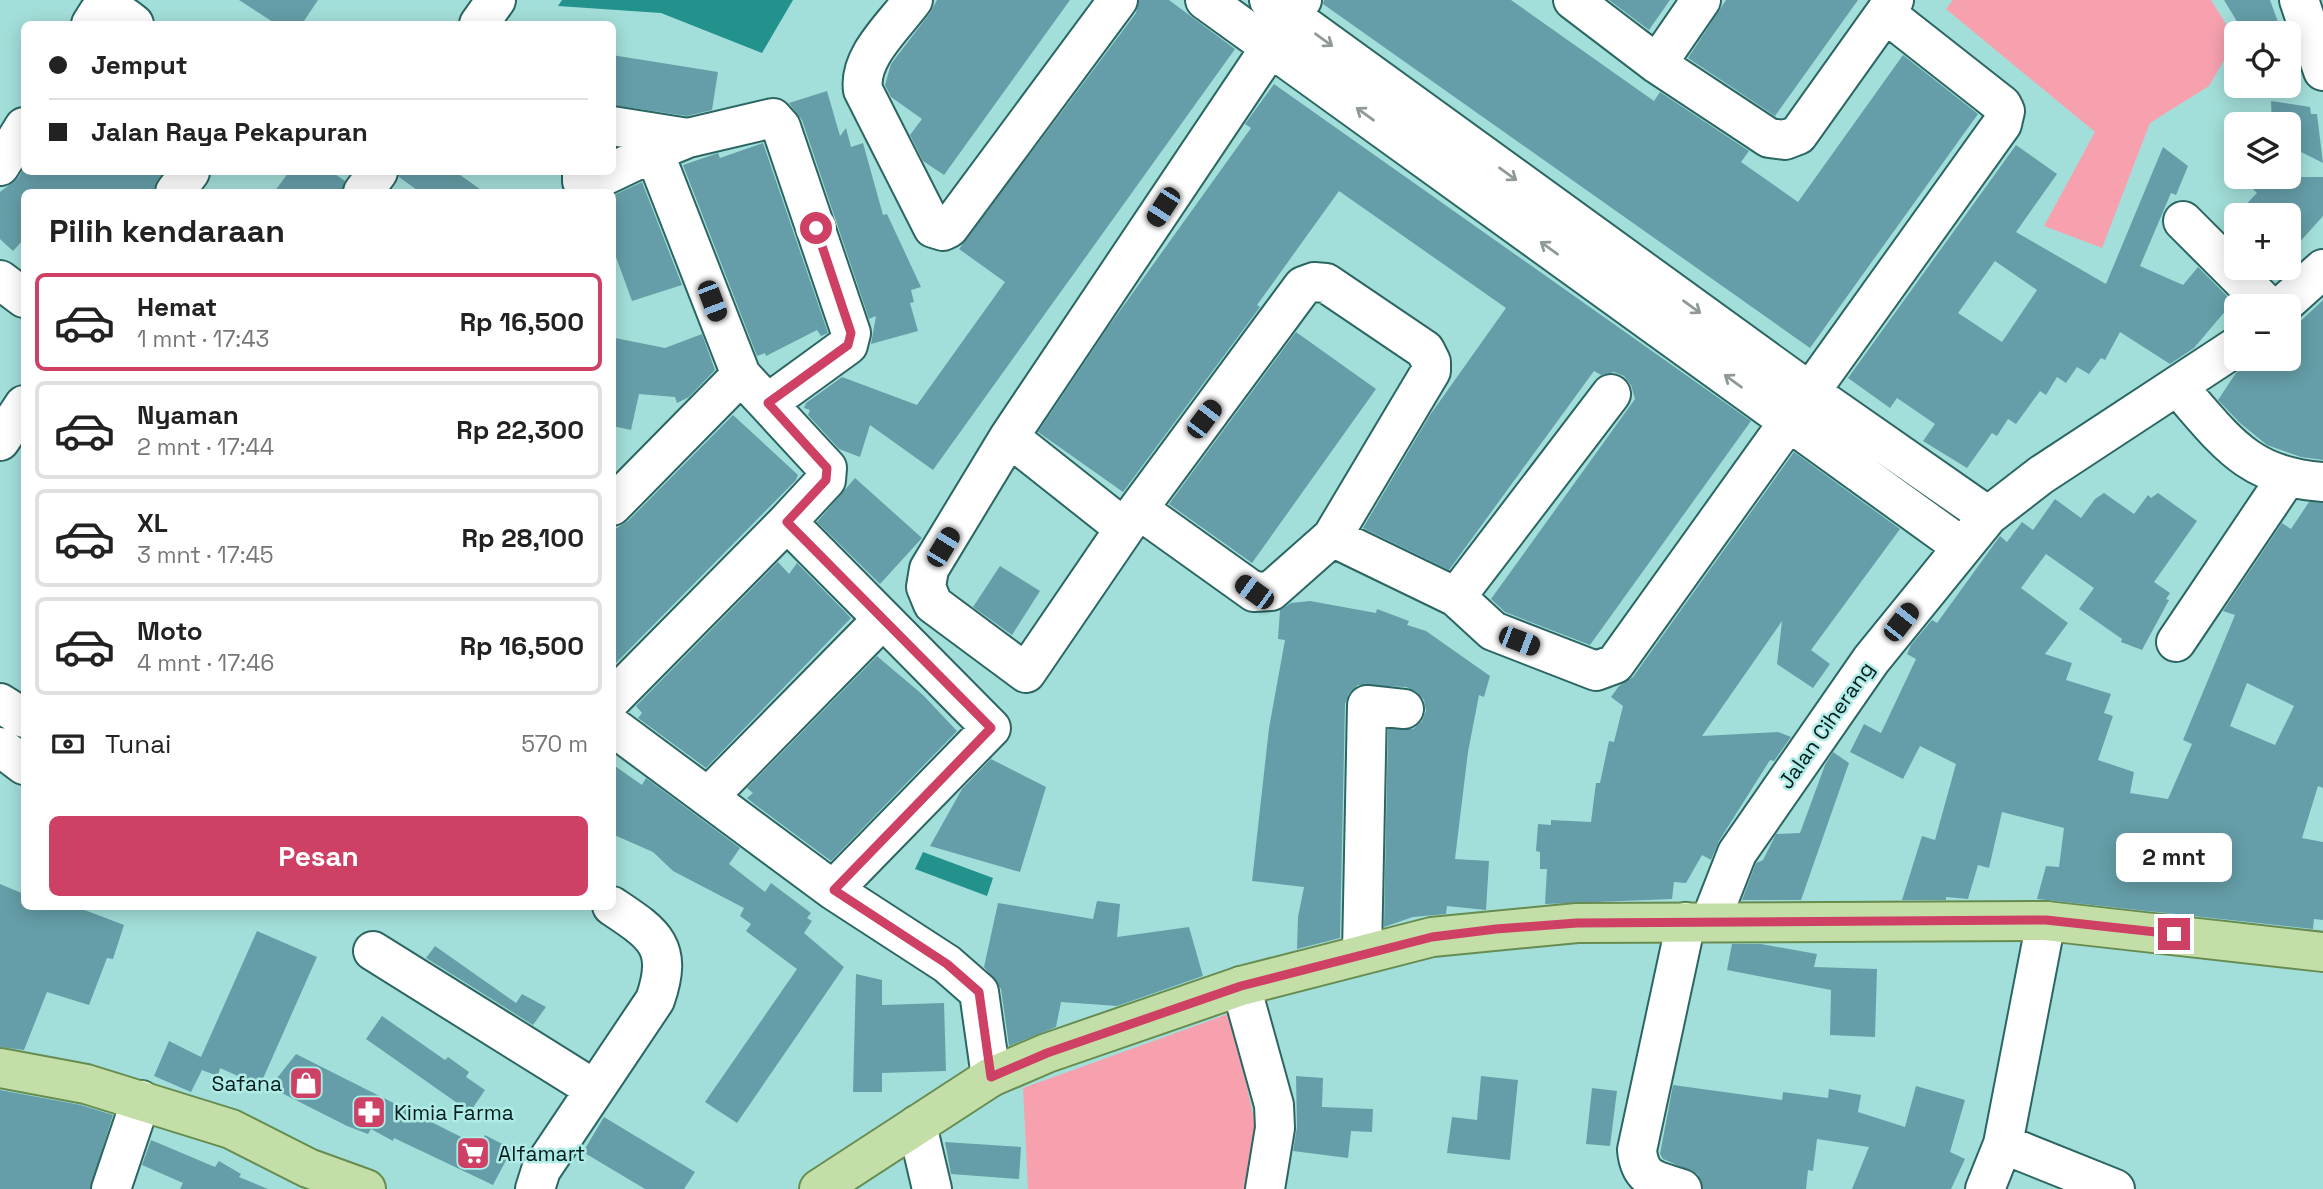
<!DOCTYPE html>
<html lang="id">
<head>
<meta charset="utf-8">
<style>
	:root { --surface:#fff; --page:#f6f6f6; --text:#222; --muted:#767676; --line:#e0e0e0; --accent:#cf4065 }
	body { margin:0; font-family:"Space Grotesk",sans-serif; background:var(--page); color:var(--text); height:100vh; display:flex; flex-direction:column; font-size:26px; white-space:nowrap }
	* { box-sizing:border-box; margin:0 }
	p { font-size:23px; color:var(--muted) }
	.icon { flex:none; width:38px; height:38px; fill:none; stroke:currentColor; stroke-width:2; stroke-linecap:round; stroke-linejoin:round }
	.map { position:relative; flex:1; overflow:hidden }
	.sheet { position:absolute; left:21px; top:189px; width:595px; height:721px; display:flex; flex-direction:column; background:var(--surface); border-radius:10px; box-shadow:0 4px 18px #0003 }
	.sheet>* { flex:none }
	.guide { position:absolute; left:21px; top:21px; width:595px; height:154px; border-radius:10px; box-shadow:0 4px 18px #0003; display:grid; align-content:center; height:154px; padding:0 28px; background:var(--surface) }
	.tools { position:absolute; left:2224px; top:21px; display:grid; gap:14px }
	.tools a { display:grid; place-items:center; width:77px; height:77px; border-radius:10px; background:var(--surface); box-shadow:0 4px 18px #0003; font-size:35px }
	.end { position:absolute; width:32px; height:32px; margin:-16px; border:9px solid #cf4065; background:#fff; box-shadow:0 0 0 4px #fff }
	.from { border-radius:50% }
	.bubble { position:absolute; height:49px; border-radius:10px; background:var(--surface); box-shadow:0 4px 18px #0003; font-size:23px; font-weight:600; line-height:49px; text-align:center }
	.car { position:absolute; width:21px; height:42px; margin:-21px -10px; border-radius:9px; box-shadow:0 0 5px 2px #0007; background:linear-gradient(#222 24%,#8ab4d8 0 40%,#222 0 76%,#8ab4d8 0 86%,#222 0) }
	.guide b { display:flex; align-items:center; gap:24px; height:66px; font-size:26px }
	.guide b+b { border-top:2px solid var(--line) }
	.guide i { width:18px; height:18px; background:var(--text) }
	ul { padding:0; list-style:none }
	li { display:flex; align-items:center; gap:21px; height:98px; margin:0 14px 10px; padding:0 14px; border:4px solid var(--line); border-radius:10px }
	li div { flex:1 }
	li b { display:block; font-size:26px }
	li em { font-style:normal; font-weight:600 }
	li.selected { border-color:var(--accent) }
	li>.icon { width:63px; height:63px; stroke-width:1.5 }
	h2 { padding:0 28px; font-size:32px; line-height:84px }
	.pay { display:flex; align-items:center; gap:18px; height:77px; padding:0 28px; font-size:26px }
	.pay p { margin-inline-start:auto }
	.button { display:flex; gap:14px; margin-top:auto; padding:14px 28px }
	.button a { flex:1; height:80px; border-radius:10px; background:var(--accent); color:#fff; font-size:28px; font-weight:600; line-height:80px; text-align:center }
	.map>svg:first-child { display:block }
</style>
</head>
<body>
<div class="map">
<svg width="2323" height="1189" viewBox="0 0 2323 1189">
	<rect width="100%" height="100%" fill="#a3dfda"/>
	<!-- green -->
	<path fill="#f7a1af" d="M 1953,0 L 2211,0 L 2236,40 L 2209,86 L 2150,123 L 2102,248 L 2044,226 L 2095,132 L 1946,9 Z
		M 1231,1013 L 1257,1133 L 1245,1189 L 1028,1189 L 1023,1088 Z"/>
	<!-- water -->
	<path fill="#23928c" d="M 562,0 L 793,0 L 762,53 L 661,13 L 558,6 Z
		M 923,852 L 993,878 L 987,896 L 915,869 Z"/>
	<!-- building -->
	<path fill="#659ea8" fill-rule="evenodd" d="M 239,0 L 318,0 L 302,24 L 276,24 Z
		M 937,0 L 1070,0 L 944,175 L 923,161 L 910,135 L 922,119 L 891,97 L 885,85 L 891,64 L 930,13 Z
		M 1139,0 L 1169,0 L 1235,49 L 933,470 L 870,425 L 860,457 L 839,449 L 808,415 L 810,410 L 804,408 L 806,403 L 842,377 L 917,405 L 1005,282 L 959,249 L 1136,13 Z
		M 1324,0 L 1511,0 L 1654,101 L 1660,92 L 1749,151 L 1741,162 L 1798,202 L 1903,55 L 1978,114 L 1810,348 L 1323,4 Z
		M 1609,0 L 1670,0 L 1649,30 Z
		M 1726,0 L 1858,0 L 1775,116 L 1688,58 Z
		M 2224,0 L 2270,0 L 2282,33 L 2244,33 Z
		M 612,55 L 718,72 L 712,110 L 687,116 L 612,105 Z
		M 1274,84 L 1751,421 L 1590,645 L 1505,612 L 1491,599 L 1635,399 L 1631,385 L 1624,376 L 1614,372 L 1601,375 L 1594,371 L 1449,570 L 1363,528 L 1430,415 L 1506,308 L 1339,191 L 1257,305 L 1260,307 L 1123,492 L 1038,432 L 1109,326 L 1251,128 L 1245,124 Z
		M 827,91 L 840,136 L 846,128 L 851,147 L 863,143 L 883,215 L 887,214 L 921,287 L 911,290 L 914,302 L 910,303 L 918,331 L 871,344 L 876,316 L 869,319 L 802,120 L 789,103 Z
		M 2271,101 L 2310,107 L 2311,114 L 2317,114 L 2323,163 L 2289,146 L 2289,124 L 2272,124 Z
		M 763,143 L 828,333 L 821,336 L 817,330 L 766,356 L 765,353 L 757,356 L 683,165 L 718,153 L 720,158 Z
		M 2016,145 L 2057,174 L 2016,232 L 2106,284 L 2163,147 L 2188,166 L 2176,195 L 2171,193 L 2140,266 L 2183,285 L 2198,267 L 2233,302 L 2194,348 L 2170,364 L 2120,332 L 2105,360 L 2101,358 L 2089,374 L 2077,367 L 2066,383 L 2057,377 L 2046,395 L 2040,391 L 2016,424 L 2008,419 L 1997,436 L 1992,433 L 1967,468 L 1923,441 L 1935,424 L 1897,398 L 1890,408 L 1848,378 ZM 1995,261 L 2037,290 L 2002,342 L 1958,313 Z
		M 24,168 L 24,172 L 163,172 L 152,192 L 24,192 L 24,239 L 13,251 L 0,239 L 0,192 L 18,178 Z
		M 289,172 L 332,172 L 345,181 L 342,192 L 274,192 Z
		M 399,172 L 456,172 L 484,192 L 420,192 L 399,177 Z
		M 2240,177 L 2323,177 L 2323,216 L 2289,254 L 2289,215 L 2236,215 L 2257,193 Z
		M 642,182 L 682,285 L 632,301 L 612,246 L 612,196 Z
		M 2323,300 L 2323,460 L 2301,457 L 2267,445 L 2240,423 L 2218,400 L 2236,373 L 2254,359 L 2289,359 L 2289,332 Z
		M 1296,332 L 1376,389 L 1252,563 L 1169,504 Z
		M 702,334 L 715,370 L 689,397 L 677,403 L 675,397 L 639,394 L 631,430 L 612,426 L 615,338 L 665,348 Z
		M 733,415 L 798,475 L 796,480 L 612,667 L 612,531 L 628,521 Z
		M 1794,452 L 1900,529 L 1811,650 L 1830,664 L 1813,688 L 1777,664 L 1782,621 L 1702,736 L 1778,732 L 1791,737 L 1774,761 L 1770,760 L 1719,841 L 1711,860 L 1702,855 L 1686,883 L 1674,882 L 1672,899 L 1545,904 L 1547,869 L 1540,869 L 1540,852 L 1536,851 L 1538,824 L 1551,825 L 1551,820 L 1591,822 L 1596,783 L 1600,783 L 1609,741 L 1614,742 L 1623,706 L 1611,697 L 1619,686 L 1633,677 Z
		M 855,478 L 922,538 L 880,584 L 817,522 Z
		M 2104,493 L 2134,514 L 2148,495 L 2151,498 L 2158,493 L 2197,521 L 2154,582 L 2170,593 L 2166,599 L 2169,600 L 2142,650 L 2121,642 L 2122,639 L 2079,609 L 2094,588 L 2046,554 L 2021,588 L 2068,623 L 2045,654 L 2072,663 L 2066,680 L 2111,694 L 2104,713 L 2113,716 L 2098,760 L 2134,772 L 2130,793 L 2168,799 L 2192,744 L 2183,740 L 2235,615 L 2223,611 L 2282,523 L 2291,529 L 2309,502 L 2323,503 L 2323,788 L 2318,786 L 2302,838 L 2323,842 L 2323,920 L 2314,919 L 2313,929 L 2037,899 L 2046,866 L 2059,867 L 2064,828 L 2002,812 L 1989,868 L 1978,865 L 1968,899 L 1946,897 L 1946,900 L 1902,900 L 1922,836 L 1935,840 L 1956,764 L 1920,746 L 1903,779 L 1850,752 L 1864,724 L 1881,733 L 1916,659 L 1907,654 L 1911,645 L 1932,620 L 1937,623 L 2000,536 L 2007,542 L 2022,522 L 2033,530 L 2055,499 L 2081,518 L 2095,499 ZM 2247,683 L 2294,706 L 2275,745 L 2230,726 Z
		M 778,562 L 789,574 L 797,563 L 851,618 L 706,768 L 638,718 L 642,713 L 636,706 Z
		M 1000,566 L 1040,591 L 1012,635 L 973,607 Z
		M 1310,601 L 1376,613 L 1377,609 L 1409,621 L 1407,625 L 1426,631 L 1490,676 L 1484,697 L 1479,695 L 1468,752 L 1455,859 L 1489,861 L 1486,910 L 1447,906 L 1446,914 L 1413,917 L 1384,927 L 1388,729 L 1413,729 L 1422,721 L 1426,711 L 1424,700 L 1417,692 L 1406,687 L 1358,685 L 1349,693 L 1345,704 L 1340,938 L 1297,949 L 1298,917 L 1304,887 L 1252,881 L 1269,728 L 1285,640 L 1278,639 L 1280,610 L 1291,603 Z
		M 877,656 L 923,695 L 957,731 L 831,861 L 753,803 L 747,798 L 753,793 L 747,788 Z
		M 1833,752 L 1849,763 L 1801,900 L 1742,900 L 1756,863 L 1763,860 L 1776,834 L 1800,833 L 1825,765 Z
		M 991,759 L 1046,787 L 1020,872 L 930,846 L 962,789 Z
		M 612,764 L 642,785 L 646,778 L 740,848 L 729,864 L 765,892 L 771,883 L 811,913 L 807,918 L 812,921 L 804,933 L 844,967 L 737,1123 L 705,1102 L 797,969 L 746,931 L 751,924 L 740,916 L 744,908 L 673,871 L 653,852 L 612,834 Z
		M 0,884 L 24,894 L 24,906 L 74,906 L 124,925 L 113,959 L 107,958 L 89,1005 L 47,992 L 24,1050 L 0,1047 Z
		M 1097,901 L 1120,904 L 1117,937 L 1189,927 L 1203,976 L 1117,1006 L 1061,1002 L 1056,1027 L 1009,1046 L 1001,989 L 984,967 L 998,903 L 1093,919 Z
		M 257,931 L 317,957 L 261,1083 L 258,1081 L 256,1084 L 220,1068 L 218,1076 L 202,1070 L 191,1092 L 154,1076 L 169,1041 L 201,1057 Z
		M 1732,944 L 1761,944 L 1817,954 L 1814,967 L 1877,969 L 1875,1037 L 1830,1035 L 1831,990 L 1727,970 Z
		M 435,946 L 516,1003 L 522,994 L 546,1007 L 533,1025 L 426,958 Z
		M 856,974 L 882,980 L 882,1005 L 944,1003 L 946,1071 L 882,1073 L 882,1092 L 853,1092 Z
		M 382,1016 L 445,1060 L 448,1057 L 469,1072 L 466,1077 L 485,1090 L 470,1112 L 366,1039 Z
		M 296,1054 L 479,1146 L 485,1135 L 512,1149 L 493,1185 L 394,1138 L 393,1141 L 371,1129 L 368,1134 L 347,1126 L 270,1087 Z
		M 1296,1076 L 1323,1078 L 1322,1107 L 1373,1109 L 1372,1132 L 1351,1131 L 1348,1158 L 1293,1151 L 1297,1127 Z
		M 1481,1076 L 1518,1080 L 1510,1160 L 1447,1153 L 1452,1117 L 1477,1120 Z
		M 1673,1085 L 1782,1100 L 1783,1092 L 1828,1098 L 1829,1089 L 1861,1095 L 1858,1112 L 1905,1127 L 1916,1086 L 1965,1100 L 1950,1152 L 1965,1159 L 1951,1189 L 1852,1189 L 1869,1147 L 1817,1139 L 1813,1171 L 1808,1170 L 1806,1189 L 1703,1189 L 1698,1174 L 1663,1159 L 1660,1154 Z
		M 1592,1088 L 1617,1091 L 1610,1146 L 1586,1144 Z
		M 0,1090 L 81,1105 L 113,1115 L 90,1189 L 0,1189 Z
		M 604,1117 L 695,1172 L 684,1189 L 645,1189 L 583,1152 Z
		M 151,1140 L 215,1167 L 219,1161 L 241,1174 L 239,1177 L 268,1189 L 180,1189 L 183,1183 L 142,1165 Z
		M 945,1142 L 1021,1147 L 1019,1179 L 951,1174 Z"/>
	<g fill="none" stroke-linecap="round" stroke-linejoin="round">
		<!-- minor casing -->
		<g stroke="#2b6662" stroke-width="42">
			<path id="minor" d="M 913,0 C 895,25 858,57 863,90 L 933,228 L 943,231 L 949,228 L 1118,0
				M 1205,0 L 1961,546
				M 1269,0 L 1810,392 L 1988,516
				M 1302,0 L 1009,437 L 929,569 L 926,587 L 933,604 L 1026,673 L 1138,509 L 1254,592 L 1271,591 L 1332,537 L 1456,597 L 1493,631 L 1596,671 L 1615,664 L 2002,124 L 2005,111 L 2002,105 L 1885,13 L 1894,0
				M 1573,0 L 1657,64 L 1769,138 L 1785,140 L 1798,135 L 1885,13
				M 2299,0 L 2323,71
				M 91,24 L 98,13 C 114,8 122,14 134,24
				M 479,24 L 496,0
				M 1657,64 L 1701,0
				M 612,126 L 688,138
				M 0,166 L 24,127
				M 582,172 L 582,181 L 589,183 L 654,152
				M 175,192 L 190,172
				M 363,192 L 378,172
				M 2183,221 L 2268,306
				M 0,280 L 24,298
				M 2282,306 L 2323,269
				M 741,375 L 654,152 L 688,138 L 773,118 L 781,127 L 851,333 L 848,345 L 768,403
				M 2178,387 C 2225,440 2247,477 2323,482
				M 1009,437 L 1124,528
				M 0,441 L 24,405
				M 612,506 L 741,375 L 827,468 L 826,480 L 787,522 L 991,728 L 833,890
				M 1138,509 L 1303,286 L 1314,282 L 1326,283 L 1425,350 L 1431,362 L 1431,371 L 1332,537
				M 1456,597 L 1611,394
				M 2176,642 L 2287,477
				M 612,699 L 787,522
				M 0,703 L 24,718
				M 612,726 L 833,890 L 947,964 L 979,992 L 991,1077
				M 0,747 L 24,765
				M 708,797 L 882,620
				M 1710,922 L 1737,853 L 1871,660 L 1988,516 L 2041,475 L 2236,347
				M 373,951 L 594,1089
				M 1362,953 L 1367,705 L 1404,709
				M 1241,986 L 1274,1105 L 1275,1128 L 1265,1189
				M 917,1125 L 932,1189
				M 2003,1144 L 2115,1189
				M 111,1189 L 141,1100
				M 535,1189 L 541,1170 L 655,1000 C 674,946 654,934 612,906
				M 1682,1189 C 1656,1180 1640,1181 1637,1150 L 1686,922
				M 1985,1189 L 2003,1144 L 2046,921"/>
		</g>
		<!-- major casing -->
		<g stroke="#678c50" stroke-width="42">
			<path id="major" d="M 0,1068 L 86,1084 L 231,1129 L 308,1168 L 366,1189
				M 819,1189 L 991,1077 L 1047,1053 L 1241,986 L 1432,937 L 1577,923 L 2046,921 L 2323,952"/>
		</g>
		<!-- minor -->
		<use href="#minor" stroke="#fff" stroke-width="38"/>
		<!-- major -->
		<use href="#major" stroke="#c4dea7" stroke-width="38"/>
	</g>
	<!-- one-way arrows -->
	<defs><path id="oneway-shaft" d="M-6 0H5M1.5-3L5.5 0L1.5 3" fill="none" stroke-width="1.6" stroke-linecap="round" stroke-linejoin="round" transform="scale(1.75)"/></defs>
	<g stroke="#8e9998">
		<use href="#oneway-shaft" transform="translate(1324 40) rotate(36)"/>
		<use href="#oneway-shaft" transform="translate(1365 114) rotate(-144)"/>
		<use href="#oneway-shaft" transform="translate(1508 174) rotate(36)"/>
		<use href="#oneway-shaft" transform="translate(1549 248) rotate(-144)"/>
		<use href="#oneway-shaft" transform="translate(1692 307) rotate(36)"/>
		<use href="#oneway-shaft" transform="translate(1733 381) rotate(-144)"/>
	</g>
	<g fill="none" stroke-linecap="round" stroke-linejoin="round">
		<!-- route -->
		<path stroke="#cf4065" stroke-width="9" d="M 816,228 L 851,333 L 848,345 L 768,403 L 827,468 L 826,480 L 787,522 L 991,728 L 834,890 L 947,964 L 979,992 L 991,1077 L 1047,1053 L 1241,986 L 1432,937 L 1496,929 L 1577,923 L 2046,920 L 2174,934"/>
	</g>
	<!-- icons -->
	<defs>
		<g id="shop-square" transform="scale(1.75)"><rect x="-9" y="-9" width="18" height="18" rx="4" fill="#cf4065" stroke="#b0ece7"/><path d="M-5-2.5h2.3a2.7 3.5 0 0 1 5.4 0H5L5.5 6h-11ZM-1.5-2.5h3a1.5 2.3 0 0 0-3 0Z" fill="#fff"/></g>
		<g id="pharmacy-square" transform="scale(1.75)"><rect x="-9" y="-9" width="18" height="18" rx="4" fill="#cf4065" stroke="#b0ece7"/><path d="M-2-6h4v4h4v4h-4v4h-4v-4h-4v-4h4Z" fill="#fff"/></g>
		<g id="supermarket-square" transform="scale(1.75)"><rect x="-9" y="-9" width="18" height="18" rx="4" fill="#cf4065" stroke="#b0ece7"/><path d="M-6-5.5h2.5l.6 2H6L4.5 2H-2.5L-4.4-4H-6ZM-1.5 3.2a1.3 1.3 0 1 0 .1 0ZM3 3.2a1.3 1.3 0 1 0 .1 0Z" fill="#fff"/></g>
	</defs>
	<g fill-rule="evenodd">
		<use href="#shop-square" x="306" y="1083"/>
		<use href="#pharmacy-square" x="369" y="1112"/>
		<use href="#supermarket-square" x="473" y="1153"/>
	</g>
	<g text-anchor="middle" dominant-baseline="central" stroke-width="5" stroke-linejoin="round" paint-order="stroke">
		<!-- street labels -->
		<g font-size="21" fill="#041c1b" stroke="#b0ece7">
			<text transform="translate(1826 725) rotate(-55)">Jalan Ciherang</text>
		</g>
		<!-- poi labels -->
		<g font-size="21" fill="#041c1b" stroke="#b0ece7" text-anchor="start">
			<text x="282" y="1083" text-anchor="end">Safana</text>
			<text x="394" y="1112">Kimia Farma</text>
			<text x="498" y="1153">Alfamart</text>
		</g>
	</g>
</svg>
<div class="tools">
<a><svg class="icon" aria-label="locate" viewBox="0 0 24 24"><circle cx="12" cy="12" r="6"/><path d="M12 2v4M12 18v4M2 12h4M18 12h4"/></svg></a>
<a><svg class="icon" aria-label="layers" viewBox="0 0 24 24"><path d="M12 4l9 5-9 5-9-5zM3 14l9 5 9-5"/></svg></a>
<a>+</a>
<a>−</a>
</div>
<i class="end from" style="left:816px;top:228px"></i>
<i class="end" style="left:2174px;top:934px"></i>
<div class="bubble" style="left:2116px;top:833px;width:116px">2 mnt</div>
<i class="car" style="left:1163px;top:207px;rotate:213deg"></i>
<i class="car" style="left:712px;top:301px;rotate:159deg"></i>
<i class="car" style="left:1204px;top:419px;rotate:37deg"></i>
<i class="car" style="left:943px;top:547px;rotate:31deg"></i>
<i class="car" style="left:1254px;top:592px;rotate:306deg"></i>
<i class="car" style="left:1901px;top:622px;rotate:38deg"></i>
<i class="car" style="left:1519px;top:641px;rotate:111deg"></i>
<div class="guide">
<b><i class="from"></i>Jemput</b>
<b><i></i>Jalan Raya Pekapuran</b>
</div>
<section class="sheet">
<h2>Pilih kendaraan</h2>
<ul>
<li class="selected"><svg class="icon" aria-label="car" viewBox="0 0 24 24"><path d="M5 17H2v-5l4-1 3-4h7l3 4 3 1v5h-3M9 17h6M6 11h13"/><circle cx="7" cy="17" r="2"/><circle cx="17" cy="17" r="2"/></svg><div><b>Hemat</b><p>1 mnt · 17:43</p></div><em>Rp 16,500</em></li>
<li><svg class="icon" aria-label="car" viewBox="0 0 24 24"><path d="M5 17H2v-5l4-1 3-4h7l3 4 3 1v5h-3M9 17h6M6 11h13"/><circle cx="7" cy="17" r="2"/><circle cx="17" cy="17" r="2"/></svg><div><b>Nyaman</b><p>2 mnt · 17:44</p></div><em>Rp 22,300</em></li>
<li><svg class="icon" aria-label="car" viewBox="0 0 24 24"><path d="M5 17H2v-5l4-1 3-4h7l3 4 3 1v5h-3M9 17h6M6 11h13"/><circle cx="7" cy="17" r="2"/><circle cx="17" cy="17" r="2"/></svg><div><b>XL</b><p>3 mnt · 17:45</p></div><em>Rp 28,100</em></li>
<li><svg class="icon" aria-label="car" viewBox="0 0 24 24"><path d="M5 17H2v-5l4-1 3-4h7l3 4 3 1v5h-3M9 17h6M6 11h13"/><circle cx="7" cy="17" r="2"/><circle cx="17" cy="17" r="2"/></svg><div><b>Moto</b><p>4 mnt · 17:46</p></div><em>Rp 16,500</em></li>
</ul>
<div class="pay"><svg class="icon" aria-label="cash" viewBox="0 0 24 24"><path d="M3 7h18v10H3z"/><circle cx="12" cy="12" r="2"/></svg>Tunai<p>570 m</p></div>
<div class="button"><a>Pesan</a></div>
</section>
</div>
</body>
</html>
